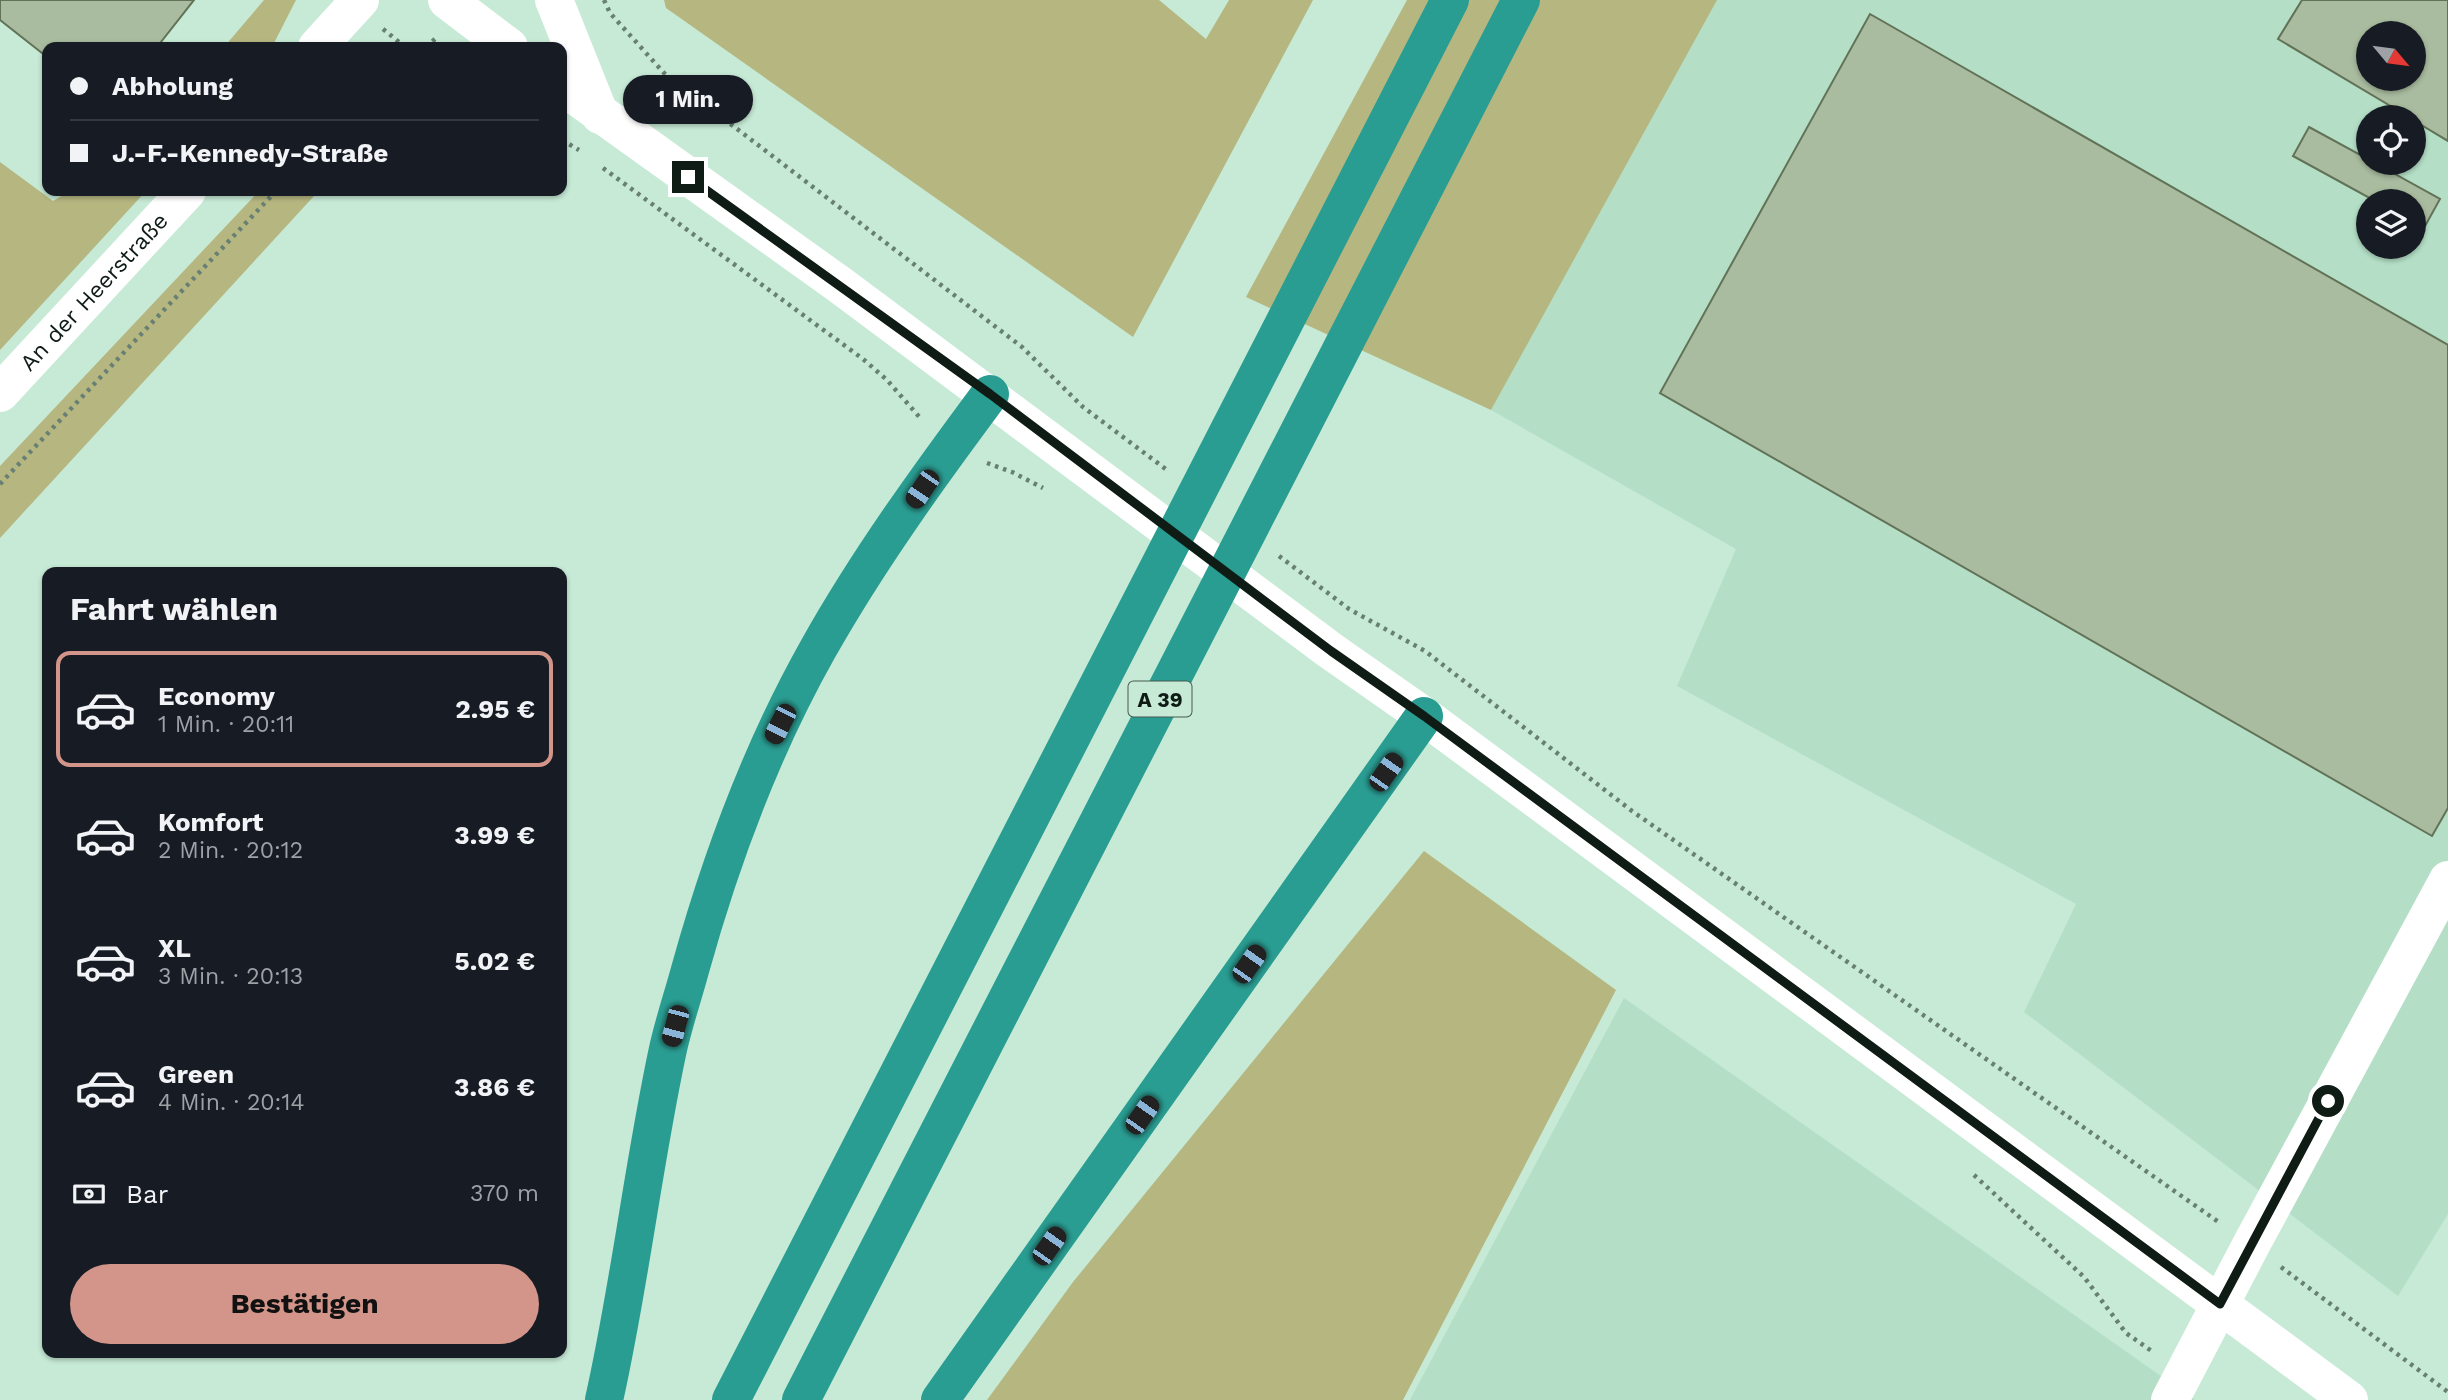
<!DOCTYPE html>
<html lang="de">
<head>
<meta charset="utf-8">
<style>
	:root { --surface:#171b24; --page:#20242c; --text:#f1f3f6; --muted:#9ea1a6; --line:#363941; --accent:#d3958a }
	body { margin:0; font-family:"Work Sans",sans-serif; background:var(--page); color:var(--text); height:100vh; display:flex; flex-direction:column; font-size:26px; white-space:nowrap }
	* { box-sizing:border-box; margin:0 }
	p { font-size:23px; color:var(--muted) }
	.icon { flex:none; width:38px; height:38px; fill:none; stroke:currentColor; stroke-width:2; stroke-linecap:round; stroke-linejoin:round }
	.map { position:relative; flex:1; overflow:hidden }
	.drawer { position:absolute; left:42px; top:567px; width:525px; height:791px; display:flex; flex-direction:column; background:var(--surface); border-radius:14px; box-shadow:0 2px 5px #0004 }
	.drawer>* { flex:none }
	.banner { position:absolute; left:42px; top:42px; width:525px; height:154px; border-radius:14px; box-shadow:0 2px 5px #0004; display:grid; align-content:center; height:154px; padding:0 28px; background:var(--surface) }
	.needle { width:46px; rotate:119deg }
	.tools { position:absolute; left:2356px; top:21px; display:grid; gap:14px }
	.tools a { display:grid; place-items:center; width:70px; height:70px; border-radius:50%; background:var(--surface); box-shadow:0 2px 5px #0004; font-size:35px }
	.end { position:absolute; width:32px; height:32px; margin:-16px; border:9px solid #0f1c15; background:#fff; box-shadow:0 0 0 4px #fff }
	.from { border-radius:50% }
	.bubble { position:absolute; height:49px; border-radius:24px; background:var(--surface); box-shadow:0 2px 5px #0004; font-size:23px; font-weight:700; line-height:49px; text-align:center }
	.car { position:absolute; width:21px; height:42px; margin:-21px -10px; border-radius:9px; box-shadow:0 0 5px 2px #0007; background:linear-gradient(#222 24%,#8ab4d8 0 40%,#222 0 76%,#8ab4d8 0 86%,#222 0) }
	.banner b { display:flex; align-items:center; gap:24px; height:66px; font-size:26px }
	.banner b+b { border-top:2px solid var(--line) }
	.banner i { width:18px; height:18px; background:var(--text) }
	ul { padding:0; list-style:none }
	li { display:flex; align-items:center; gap:21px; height:116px; margin:0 14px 10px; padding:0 14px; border:4px solid transparent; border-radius:14px }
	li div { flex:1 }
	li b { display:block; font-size:26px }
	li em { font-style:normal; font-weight:700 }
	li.on { border-color:var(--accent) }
	li>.icon { width:63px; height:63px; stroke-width:1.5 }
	h2 { padding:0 28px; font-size:32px; line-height:84px }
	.pay { display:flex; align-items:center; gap:18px; height:77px; padding:0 28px; font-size:26px }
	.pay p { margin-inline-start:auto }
	.action { display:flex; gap:14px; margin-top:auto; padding:14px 28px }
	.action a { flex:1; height:80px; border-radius:42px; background:var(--accent); color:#111; font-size:28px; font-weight:700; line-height:80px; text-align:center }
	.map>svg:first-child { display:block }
</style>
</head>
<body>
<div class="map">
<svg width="2448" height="1400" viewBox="0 0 2448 1400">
	<rect width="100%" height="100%" fill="#c6ead5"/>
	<!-- built -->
	<path fill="#b4dfc6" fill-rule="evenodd" d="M 1715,0 L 2448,0 L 2448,1214 L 2398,1296 L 2024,1012 L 2076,904 L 1677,686 L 1736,549 L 1491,410 ZM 2368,33 L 2413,33 L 2413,79 L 2368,79 ZM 2368,117 L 2413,117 L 2413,163 L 2368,163 ZM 2368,201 L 2413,201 L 2413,247 L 2368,247 Z
		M 1624,998 L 2195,1400 L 1410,1400 Z"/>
	<!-- green -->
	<path fill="#b5b680" d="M 264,0 L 296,0 L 272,47 L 224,47 Z
		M 664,0 L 1159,0 L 1206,39 L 1229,0 L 1313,0 L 1133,337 L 666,8 Z
		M 1407,0 L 1717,0 L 1491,410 L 1246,297 Z
		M 0,162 L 53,201 L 70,191 L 146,191 L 0,350 Z
		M 259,191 L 324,191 L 314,196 L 0,538 L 0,466 Z
		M 1424,851 L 1616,990 L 1403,1400 L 987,1400 L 1073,1282 Z"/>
	<!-- building -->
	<path fill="#a9bc9f" stroke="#617257" stroke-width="2" fill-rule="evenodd" d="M 0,0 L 194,0 L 157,47 L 47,47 L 47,57 L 0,20 Z
		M 2302,0 L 2448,0 L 2448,141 L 2413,120 L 2413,117 L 2409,117 L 2278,39 ZM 2368,33 L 2413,33 L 2413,79 L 2368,79 Z
		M 1870,14 L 2448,345 L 2448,808 L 2432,836 L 1660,393 Z
		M 2309,127 L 2368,159 L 2368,163 L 2375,163 L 2440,199 L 2424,228 L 2413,222 L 2413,201 L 2375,201 L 2293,156 Z"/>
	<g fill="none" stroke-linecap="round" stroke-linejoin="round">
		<!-- path -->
		<path stroke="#688073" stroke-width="4.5" stroke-dasharray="3.5 5" stroke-linecap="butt" d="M 604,0 L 610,13 L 664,73 L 1022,347 L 1083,407 L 1167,470
			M 383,29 L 405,47
			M 426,47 L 436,38
			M 562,140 L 579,150
			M 603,168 L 863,359 L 887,380 L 922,420
			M 987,463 L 1012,472 L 1043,488
			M 0,484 L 276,191
			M 1279,556 L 1349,609 L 1425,651 L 1632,811 L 2220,1223
			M 1974,1175 L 2084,1277 L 2126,1333 L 2153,1352
			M 2281,1267 L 2448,1392"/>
		<!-- minor -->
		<g stroke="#fff" stroke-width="38">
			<path d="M 447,0 L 509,47"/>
			<path d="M 554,0 L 600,115"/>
			<path d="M 317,47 L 360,0"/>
			<path d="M 562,86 L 840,285 L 1331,651 L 1424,716 L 2349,1400"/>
			<path id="s1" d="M 0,393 L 187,191"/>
			<path d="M 2170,1400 L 2251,1245 L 2448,880"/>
		</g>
		<!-- highway -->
		<path stroke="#2a9d92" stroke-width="38" d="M 604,1400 C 630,1284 643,1165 668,1049 C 674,1022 683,996 690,970 C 721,858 761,750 818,649 C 868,560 929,476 990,394
			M 731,1400 L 1450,0
			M 801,1400 L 1521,0
			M 940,1400 L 1424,716"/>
	</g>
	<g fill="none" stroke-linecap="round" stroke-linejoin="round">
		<!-- route -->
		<path stroke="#0f1c15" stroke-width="9" d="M 688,177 L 990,394 L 1331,651 L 1424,716 L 2220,1304 L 2328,1101"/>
	</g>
	<g text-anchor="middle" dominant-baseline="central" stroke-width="7" stroke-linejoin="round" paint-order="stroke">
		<!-- shield labels -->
		<rect fill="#c6ead5" stroke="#465a4f" stroke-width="2" x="1128.5" y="681.5" width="63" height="35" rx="5"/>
		<g font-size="21" font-weight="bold" fill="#0f1c15">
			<text x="1160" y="699">A 39</text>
		</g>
		<!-- street labels -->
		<g font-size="23" fill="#0f1c15" stroke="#c6ead5">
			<text stroke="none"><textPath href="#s1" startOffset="138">An der Heerstraße</textPath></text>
		</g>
	</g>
</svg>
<div class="tools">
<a><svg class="needle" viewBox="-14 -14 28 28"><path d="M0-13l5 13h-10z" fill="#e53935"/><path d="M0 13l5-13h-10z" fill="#9ea1a6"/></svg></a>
<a><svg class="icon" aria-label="locate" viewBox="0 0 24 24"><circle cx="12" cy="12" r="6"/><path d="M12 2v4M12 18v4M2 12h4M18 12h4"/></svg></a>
<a><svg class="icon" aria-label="layers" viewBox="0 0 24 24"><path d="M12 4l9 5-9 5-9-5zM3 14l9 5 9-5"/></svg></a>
</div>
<i class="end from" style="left:2328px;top:1101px"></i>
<i class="end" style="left:688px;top:177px"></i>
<div class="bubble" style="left:623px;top:75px;width:130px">1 Min.</div>
<i class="car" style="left:922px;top:489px;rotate:214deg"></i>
<i class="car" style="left:780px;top:724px;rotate:207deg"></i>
<i class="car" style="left:1386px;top:772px;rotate:35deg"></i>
<i class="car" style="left:1249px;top:964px;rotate:35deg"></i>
<i class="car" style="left:675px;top:1026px;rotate:195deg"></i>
<i class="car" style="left:1142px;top:1115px;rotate:35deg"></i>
<i class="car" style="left:1049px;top:1246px;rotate:35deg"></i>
<div class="banner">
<b><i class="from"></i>Abholung</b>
<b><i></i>J.-F.-Kennedy-Straße</b>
</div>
<section class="drawer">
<h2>Fahrt wählen</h2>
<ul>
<li class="on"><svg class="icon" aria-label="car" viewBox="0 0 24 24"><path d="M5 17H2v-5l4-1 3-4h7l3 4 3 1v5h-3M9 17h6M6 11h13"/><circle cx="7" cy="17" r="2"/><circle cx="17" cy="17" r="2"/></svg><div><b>Economy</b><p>1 Min. · 20:11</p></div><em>2.95 €</em></li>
<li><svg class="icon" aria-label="car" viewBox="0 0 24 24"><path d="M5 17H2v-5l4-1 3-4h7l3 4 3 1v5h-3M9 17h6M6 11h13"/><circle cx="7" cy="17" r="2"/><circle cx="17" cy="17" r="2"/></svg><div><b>Komfort</b><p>2 Min. · 20:12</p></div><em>3.99 €</em></li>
<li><svg class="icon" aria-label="car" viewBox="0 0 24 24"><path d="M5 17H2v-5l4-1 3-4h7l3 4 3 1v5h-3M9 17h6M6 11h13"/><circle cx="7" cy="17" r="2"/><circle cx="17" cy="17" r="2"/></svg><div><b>XL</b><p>3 Min. · 20:13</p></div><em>5.02 €</em></li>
<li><svg class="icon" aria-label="car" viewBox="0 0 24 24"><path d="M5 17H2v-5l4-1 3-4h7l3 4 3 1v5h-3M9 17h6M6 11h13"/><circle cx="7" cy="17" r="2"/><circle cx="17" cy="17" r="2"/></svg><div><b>Green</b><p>4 Min. · 20:14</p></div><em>3.86 €</em></li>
</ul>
<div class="pay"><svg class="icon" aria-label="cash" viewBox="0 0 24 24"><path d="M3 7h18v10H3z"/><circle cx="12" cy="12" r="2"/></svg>Bar<p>370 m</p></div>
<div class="action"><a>Bestätigen</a></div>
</section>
</div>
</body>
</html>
